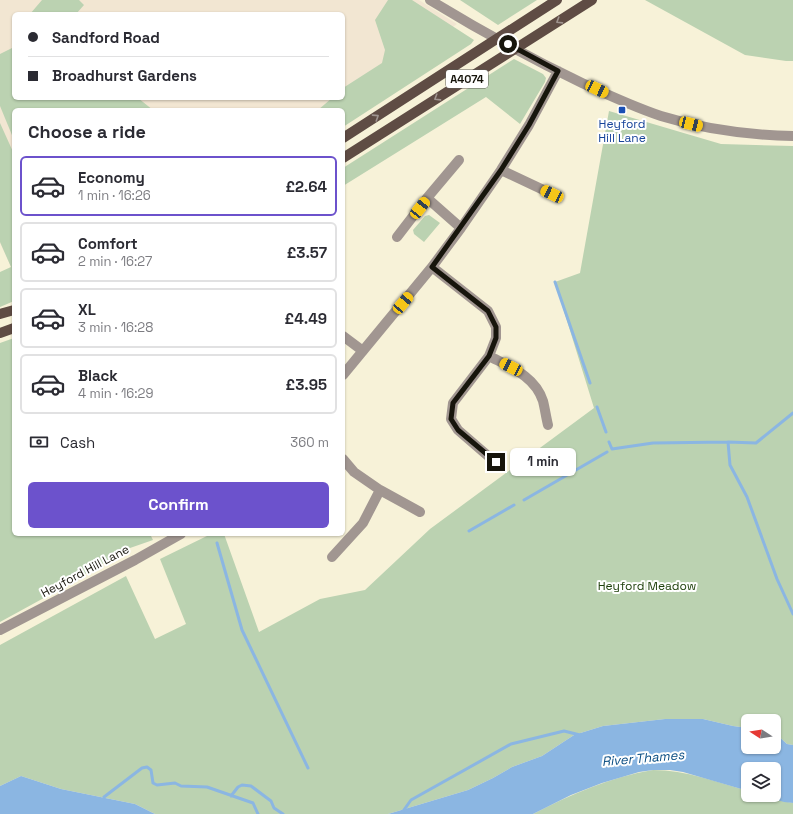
<!DOCTYPE html>
<html lang="en">
<head>
<meta charset="utf-8">
<style>
	:root { --surface:#fff; --page:#f7f7f7; --text:#2b2b33; --muted:#7c7c81; --line:#e1e1e2; --accent:#6c52cc }
	body { margin:0; font-family:"Space Grotesk",sans-serif; background:var(--page); color:var(--text); height:100vh; display:flex; flex-direction:column; font-size:15px; white-space:nowrap }
	* { box-sizing:border-box; margin:0 }
	p { font-size:13px; color:var(--muted) }
	.icon { flex:none; width:22px; height:22px; fill:none; stroke:currentColor; stroke-width:2; stroke-linecap:round; stroke-linejoin:round }
	.map { position:relative; flex:1; overflow:hidden }
	.sheet { position:absolute; left:12px; top:108px; width:333px; height:428px; display:flex; flex-direction:column; background:var(--surface); border-radius:6px; box-shadow:0 1px 3px #0004 }
	.sheet>* { flex:none }
	.hud { position:absolute; left:12px; top:12px; width:333px; height:88px; border-radius:6px; box-shadow:0 1px 3px #0004; display:grid; align-content:center; height:88px; padding:0 16px; background:var(--surface) }
	.needle { width:26px; rotate:282deg }
	.tools { position:absolute; left:741px; top:714px; display:grid; gap:8px }
	.tools a { display:grid; place-items:center; width:40px; height:40px; border-radius:6px; background:var(--surface); box-shadow:0 1px 3px #0004; font-size:20px }
	.end { position:absolute; width:18px; height:18px; margin:-9px; border:5px solid #17150c; background:#fff; box-shadow:0 0 0 2px #fff }
	.from { border-radius:50% }
	.bubble { position:absolute; height:28px; border-radius:6px; background:var(--surface); box-shadow:0 1px 3px #0004; font-size:13px; font-weight:600; line-height:28px; text-align:center }
	.car { position:absolute; width:12px; height:24px; margin:-12px -6px; border-radius:5px; box-shadow:0 0 3px 1px #0007; background:linear-gradient(#f5c518 24%,#345 0 40%,#f5c518 0 76%,#345 0 86%,#f5c518 0) }
	.hud b { display:flex; align-items:center; gap:14px; height:38px; font-size:15px }
	.hud b+b { border-top:1px solid var(--line) }
	.hud i { width:10px; height:10px; background:var(--text) }
	ul { padding:0; list-style:none }
	li { display:flex; align-items:center; gap:12px; height:60px; margin:0 8px 6px; padding:0 8px; border:2px solid var(--line); border-radius:6px }
	li div { flex:1 }
	li b { display:block; font-size:15px }
	li em { font-style:normal; font-weight:600 }
	li.on { border-color:var(--accent) }
	li>.icon { width:36px; height:36px; stroke-width:1.5 }
	h2 { padding:0 16px; font-size:18px; line-height:48px }
	.pay { display:flex; align-items:center; gap:10px; height:44px; padding:0 16px; font-size:15px }
	.pay p { margin-inline-start:auto }
	.action { display:flex; gap:8px; margin-top:auto; padding:8px 16px }
	.action a { flex:1; height:46px; border-radius:6px; background:var(--accent); color:#fff; font-size:16px; font-weight:600; line-height:46px; text-align:center }
	.map>svg:first-child { display:block }
</style>
</head>
<body>
<div class="map">
<svg width="793" height="814" viewBox="0 0 793 814">
	<rect width="100%" height="100%" fill="#f7f2d8"/>
	<!-- medical -->
	<path fill="#f2e6d2" fill-rule="evenodd" d="M 0,0 L 419,0 L 457,24 L 338,110 L 14,110 L 14,273 L 0,243 ZM 14,14 L 343,14 L 343,98 L 14,98 Z"/>
	<!-- green -->
	<path fill="#bbd2b1" d="M 42,0 L 79,0 L 84,5 L 76,14 L 30,14 Z
		M 388,0 L 412,0 L 474,40 L 471,44 L 343,127 L 343,110 L 318,110 L 332,98 L 343,98 L 343,88 L 382,63 L 385,50 L 375,20 Z
		M 460,0 L 537,0 L 498,25 Z
		M 645,0 L 793,0 L 793,61 L 786,61 L 745,55 Z
		M 14,47 L 14,98 L 138,98 L 153,110 L 14,110 L 14,140 L 0,106 L 0,54 Z
		M 514,59 L 543,74 L 546,78 L 545,82 L 520,124 L 486,97 L 343,186 L 343,168 Z
		M 609,111 L 721,144 L 793,146 L 793,745 L 787,744 L 774,732 L 774,721 L 748,721 L 748,728 L 733,726 L 703,719 L 665,719 L 603,726 L 574,735 L 542,756 L 512,767 L 493,778 L 468,790 L 388,814 L 155,814 L 135,804 L 61,789 L 21,776 L 0,786 L 0,645 L 126,576 L 155,639 L 186,624 L 160,559 L 211,534 L 224,534 L 259,632 L 320,599 L 365,590 L 430,529 L 594,408 L 555,282 L 580,273 Z
		M 0,123 L 14,154 L 14,301 L 0,307 L 0,272 L 11,267 L 0,242 Z
		M 429,215 L 440,223 L 424,242 L 414,234 L 413,230 L 425,216 Z
		M 14,338 L 14,534 L 150,534 L 153,540 L 130,548 L 42,599 L 0,622 L 0,343 Z
		M 653,770 C 686,770 717,782 748,791 L 748,795 C 765,795 777,801 793,803 L 793,814 L 533,814 C 571,794 611,777 653,770 Z"/>
	<!-- water -->
	<path fill="#8bb6e2" d="M 665,719 L 703,719 L 733,726 L 748,728 L 748,747 L 774,747 L 774,732 L 787,744 L 793,745 L 793,803 L 784,802 L 760,795 L 774,795 L 774,769 L 748,769 L 748,791 L 683,772 L 670,770 L 653,770 L 639,772 L 602,783 L 571,795 L 533,814 L 388,814 L 468,790 L 493,778 L 512,767 L 542,756 L 574,735 L 603,726 Z
		M 21,776 L 61,789 L 135,804 L 155,814 L 0,814 L 0,786 Z"/>
	<g fill="none" stroke-linecap="round" stroke-linejoin="round">
		<!-- stream -->
		<path stroke="#8bb6e2" stroke-width="3" d="M 555,282 L 590,383
			M 597,407 L 606,432
			M 793,413 L 756,443 L 728,442 L 730,465 L 747,497 L 777,579 L 793,614
			M 609,442 L 612,449 L 653,443 L 728,442
			M 524,500 L 607,452
			M 469,531 L 514,505
			M 217,543 L 242,630 L 308,768
			M 231,796 L 238,787 L 242,785 L 251,786 L 271,801 L 274,808 L 283,814
			M 104,797 L 142,768 L 147,767 L 151,770 L 153,783 L 157,785 L 175,783 L 181,786 L 207,787 L 253,803 L 258,814
			M 401,814 L 411,800 L 511,744 L 564,731 L 580,735"/>
		<!-- minor -->
		<path stroke="#a19691" stroke-width="10" d="M 430,0 C 479,30 530,58 582,83 C 608,95 634,107 661,116 C 703,129 749,135 793,136
			M 501,170 L 552,194
			M 427,198 L 459,160
			M 397,237 L 427,198 L 461,228
			M 432,267 L 488,311 L 496,327 L 496,338 L 489,356 L 453,403 L 451,419 L 458,430 L 495,462
			M 343,336 L 363,351
			M 489,356 C 510,367 535,376 543,401 C 545,409 546,417 548,425
			M 343,375 L 432,267 L 461,228 L 501,170 L 529,125 L 558,71
			M 380,490 L 420,512
			M 332,557 L 363,523 L 380,490 L 354,472 L 343,459
			M 0,630 L 135,560 L 181,534"/>
		<!-- major -->
		<path stroke="#5f4c44" stroke-width="10" d="M 343,138 L 557,0
			M 343,158 L 592,0
			M 0,314 L 14,310
			M 0,333 L 14,328"/>
	</g>
	<!-- one-way arrows -->
	<defs><path id="oneway-chevron" d="M-2-3.5L2.5 0L-2 3.5" fill="none" stroke-width="1.6" stroke-linecap="round" stroke-linejoin="round"/></defs>
	<g stroke="#9f948f">
		<use href="#oneway-chevron" transform="translate(559 21) rotate(148)"/>
		<use href="#oneway-chevron" transform="translate(437 98) rotate(148)"/>
		<use href="#oneway-chevron" transform="translate(376 117) rotate(-33)"/>
	</g>
	<g fill="none" stroke-linecap="round" stroke-linejoin="round">
		<!-- route -->
		<path stroke="#17150c" stroke-width="5" d="M 496,462 L 458,430 L 451,419 L 453,403 L 489,356 L 496,338 L 496,327 L 488,311 L 432,267 L 501,170 L 529,125 L 558,71 L 508,44"/>
	</g>
	<!-- markers -->
	<rect fill="#1a4fb4" stroke="#fff" stroke-width="1.5" x="618" y="106" width="8" height="8" rx="2"/>
	<g text-anchor="middle" dominant-baseline="central" stroke-width="4" stroke-linejoin="round" paint-order="stroke">
		<!-- shield labels -->
		<rect fill="#fff" stroke="#5d5b55" stroke-width="1" x="446" y="70" width="42" height="18" rx="3"/>
		<g font-size="11" font-weight="bold" fill="#17150c">
			<text x="467" y="79">A4074</text>
		</g>
		<!-- transit labels -->
		<g font-size="12" fill="#164399" stroke="#fff">
			<text x="622" y="124">Heyford<tspan x="622" dy="14">Hill Lane</tspan></text>
		</g>
		<!-- street labels -->
		<g font-size="12" fill="#17150c" stroke="#fff">
			<text transform="translate(85 571) rotate(-28)">Heyford Hill Lane</text>
		</g>
		<!-- park labels -->
		<g font-size="12" fill="#20410d" stroke="#fff">
			<text x="647" y="586">Heyford Meadow</text>
		</g>
		<!-- water labels -->
		<g font-size="13" font-style="italic" fill="#074b81" stroke="#fff">
			<text transform="translate(643 758) rotate(-5)">River Thames</text>
		</g>
	</g>
</svg>
<div class="tools">
<a><svg class="needle" viewBox="-14 -14 28 28"><path d="M0-13l5 13h-10z" fill="#e53935"/><path d="M0 13l5-13h-10z" fill="#7c7c81"/></svg></a>
<a><svg class="icon" aria-label="layers" viewBox="0 0 24 24"><path d="M12 4l9 5-9 5-9-5zM3 14l9 5 9-5"/></svg></a>
</div>
<i class="end from" style="left:508px;top:44px"></i>
<i class="end" style="left:496px;top:462px"></i>
<div class="bubble" style="left:510px;top:448px;width:66px">1 min</div>
<i class="car" style="left:597px;top:89px;rotate:115deg"></i>
<i class="car" style="left:691px;top:124px;rotate:104deg"></i>
<i class="car" style="left:552px;top:194px;rotate:295deg"></i>
<i class="car" style="left:420px;top:208px;rotate:38deg"></i>
<i class="car" style="left:403px;top:303px;rotate:40deg"></i>
<i class="car" style="left:511px;top:367px;rotate:297deg"></i>
<div class="hud">
<b><i class="from"></i>Sandford Road</b>
<b><i></i>Broadhurst Gardens</b>
</div>
<section class="sheet">
<h2>Choose a ride</h2>
<ul>
<li class="on"><svg class="icon" aria-label="car" viewBox="0 0 24 24"><path d="M5 17H2v-5l4-1 3-4h7l3 4 3 1v5h-3M9 17h6M6 11h13"/><circle cx="7" cy="17" r="2"/><circle cx="17" cy="17" r="2"/></svg><div><b>Economy</b><p>1 min · 16:26</p></div><em>£2.64</em></li>
<li><svg class="icon" aria-label="car" viewBox="0 0 24 24"><path d="M5 17H2v-5l4-1 3-4h7l3 4 3 1v5h-3M9 17h6M6 11h13"/><circle cx="7" cy="17" r="2"/><circle cx="17" cy="17" r="2"/></svg><div><b>Comfort</b><p>2 min · 16:27</p></div><em>£3.57</em></li>
<li><svg class="icon" aria-label="car" viewBox="0 0 24 24"><path d="M5 17H2v-5l4-1 3-4h7l3 4 3 1v5h-3M9 17h6M6 11h13"/><circle cx="7" cy="17" r="2"/><circle cx="17" cy="17" r="2"/></svg><div><b>XL</b><p>3 min · 16:28</p></div><em>£4.49</em></li>
<li><svg class="icon" aria-label="car" viewBox="0 0 24 24"><path d="M5 17H2v-5l4-1 3-4h7l3 4 3 1v5h-3M9 17h6M6 11h13"/><circle cx="7" cy="17" r="2"/><circle cx="17" cy="17" r="2"/></svg><div><b>Black</b><p>4 min · 16:29</p></div><em>£3.95</em></li>
</ul>
<div class="pay"><svg class="icon" aria-label="cash" viewBox="0 0 24 24"><path d="M3 7h18v10H3z"/><circle cx="12" cy="12" r="2"/></svg>Cash<p>360 m</p></div>
<div class="action"><a>Confirm</a></div>
</section>
</div>
</body>
</html>
